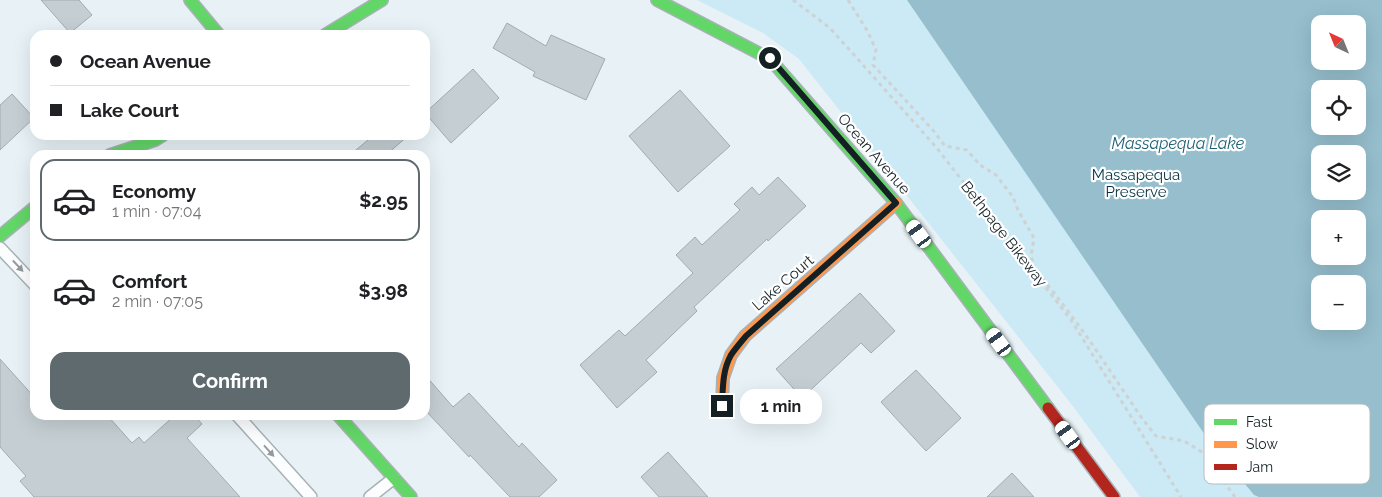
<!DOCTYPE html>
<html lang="en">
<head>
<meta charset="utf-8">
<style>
	:root { --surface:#fff; --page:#f2f2f2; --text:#202124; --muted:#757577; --line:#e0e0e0; --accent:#5e6a6e }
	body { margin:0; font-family:Raleway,sans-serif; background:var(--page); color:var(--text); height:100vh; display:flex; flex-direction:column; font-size:19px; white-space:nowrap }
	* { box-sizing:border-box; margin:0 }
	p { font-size:16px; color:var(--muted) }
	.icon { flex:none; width:28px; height:28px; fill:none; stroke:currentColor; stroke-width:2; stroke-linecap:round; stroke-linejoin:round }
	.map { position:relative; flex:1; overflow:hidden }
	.drawer { position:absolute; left:30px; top:150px; width:400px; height:270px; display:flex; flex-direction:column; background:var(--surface); border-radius:15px; box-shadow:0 5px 20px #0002 }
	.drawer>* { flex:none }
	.top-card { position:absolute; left:30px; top:30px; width:400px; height:110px; border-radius:15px; box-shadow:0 5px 20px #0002; display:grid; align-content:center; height:110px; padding:0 20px; background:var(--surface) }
	.needle { width:32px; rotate:317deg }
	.fabs { position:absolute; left:1311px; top:15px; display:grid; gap:10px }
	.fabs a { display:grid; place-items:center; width:55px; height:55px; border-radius:10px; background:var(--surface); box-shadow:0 5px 20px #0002; font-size:25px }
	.end { position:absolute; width:22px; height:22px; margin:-11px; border:6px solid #142024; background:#fff; box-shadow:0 0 0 2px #fff }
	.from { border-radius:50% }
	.bubble { position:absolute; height:35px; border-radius:15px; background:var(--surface); box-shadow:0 5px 20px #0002; font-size:16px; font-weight:700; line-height:35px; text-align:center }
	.car { position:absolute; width:15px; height:30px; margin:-15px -8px; border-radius:6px; box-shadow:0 0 4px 1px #0007; background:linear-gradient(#fff 24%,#345 0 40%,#fff 0 76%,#345 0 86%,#fff 0) }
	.top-card b { display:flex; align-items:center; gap:18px; height:48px; font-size:19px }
	.top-card b+b { border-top:1px solid var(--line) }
	.top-card i { width:12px; height:12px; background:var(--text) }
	ul { padding:9px 0 0; list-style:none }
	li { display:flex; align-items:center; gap:15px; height:82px; margin:0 10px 8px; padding:0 10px; border:2px solid transparent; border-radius:15px }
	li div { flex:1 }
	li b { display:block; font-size:19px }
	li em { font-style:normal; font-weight:700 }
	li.selected { border-color:var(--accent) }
	li>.icon { width:45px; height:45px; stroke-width:1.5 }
	.button { display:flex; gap:10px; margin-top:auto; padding:10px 20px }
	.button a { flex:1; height:58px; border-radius:15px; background:var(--accent); color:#fff; font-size:20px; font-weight:700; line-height:58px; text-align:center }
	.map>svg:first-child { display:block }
</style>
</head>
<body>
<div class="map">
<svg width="1382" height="497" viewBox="0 0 1382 497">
	<rect width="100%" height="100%" fill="#e8f2f6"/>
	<!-- green -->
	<path fill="#cbeaf6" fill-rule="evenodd" d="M 697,0 L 1382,0 L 1382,497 L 1140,497 L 1072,405 L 799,59 L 763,33 ZM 1320,24 L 1358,24 L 1358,61 L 1320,61 ZM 1320,89 L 1358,89 L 1358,126 L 1320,126 ZM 1320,154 L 1358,154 L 1358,191 L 1320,191 ZM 1320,219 L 1358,219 L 1358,256 L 1320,256 ZM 1320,284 L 1358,284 L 1358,321 L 1320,321 Z"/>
	<!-- water -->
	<path fill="#96becd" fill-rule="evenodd" d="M 907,0 L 1382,0 L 1382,497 L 1259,497 L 1254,495 L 1205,435 ZM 1320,24 L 1358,24 L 1358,61 L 1320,61 ZM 1320,89 L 1358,89 L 1358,126 L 1320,126 ZM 1320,154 L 1358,154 L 1358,191 L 1320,191 ZM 1320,219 L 1358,219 L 1358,256 L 1320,256 ZM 1320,284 L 1358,284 L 1358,321 L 1320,321 Z"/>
	<!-- building -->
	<path fill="#c5cfd3" stroke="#a2acb0" d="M 41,0 L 79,0 L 92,15 L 70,33 Z
		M 507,23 L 546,46 L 551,35 L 605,59 L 586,100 L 533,76 L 535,72 L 493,48 Z
		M 473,69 L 499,98 L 451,143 L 425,113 Z
		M 680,90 L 730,146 L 678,192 L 629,136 Z
		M 12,94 L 34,118 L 0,150 L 0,105 Z
		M 374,135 L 409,135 L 386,155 L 350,155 Z
		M 778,177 L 806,206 L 768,241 L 767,239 L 694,307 L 697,311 L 646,360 L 657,372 L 617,408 L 580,365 L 619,330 L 625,336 L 693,273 L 676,255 L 695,237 L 702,245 L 740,210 L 734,204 L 752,187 L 759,195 Z
		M 860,293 L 895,331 L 871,353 L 861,343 L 802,398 L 776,369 Z
		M 0,359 L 35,398 L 35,415 L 107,415 L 132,443 L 139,437 L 144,443 L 175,415 L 194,415 L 202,424 L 187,438 L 240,497 L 34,497 L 20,481 L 26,476 L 0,447 Z
		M 916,370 L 961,418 L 926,451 L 881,402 Z
		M 425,375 L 453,407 L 469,393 L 519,447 L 522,443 L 557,480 L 539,497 L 510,497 L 470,455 L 469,457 L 425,410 Z
		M 668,452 L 708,497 L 659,497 L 641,477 Z
		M 1012,473 L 1034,497 L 987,497 Z"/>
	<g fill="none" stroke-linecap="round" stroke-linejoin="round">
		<!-- lane casing -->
		<g stroke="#a8b2b6" stroke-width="14">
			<path id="lane" d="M 0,248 L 35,285
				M 237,415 L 311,497
				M 370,497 L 394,478"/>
		</g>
		<!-- fast casing -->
		<g stroke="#a8b2b6" stroke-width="14">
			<path id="fast" d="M 190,0 L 219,35
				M 657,0 L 770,59 L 896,203 L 1048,408
				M 325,35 L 382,0
				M 110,155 L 155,140 L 163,135
				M 0,236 L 35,207
				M 338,415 L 411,497"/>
		</g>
		<!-- slow casing -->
		<g stroke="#a8b2b6" stroke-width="14">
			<path id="slow" d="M 722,406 L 723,378 L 731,355 L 745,336 L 896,203"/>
		</g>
		<!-- jam casing -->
		<g stroke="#a8b2b6" stroke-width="14">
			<path id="jam" d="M 1048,408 L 1114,497"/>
		</g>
		<!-- path -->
		<path stroke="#ced2d3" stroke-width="3" stroke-dasharray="4 4" stroke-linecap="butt" d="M 793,0 L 830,28 L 936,147 L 1071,320 L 1181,497
			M 848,0 L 868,32 L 876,50 L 873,65 L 932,129 L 945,146 L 967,150 L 980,165 L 996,175 L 1013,197 L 1018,210 L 1034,238 L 1031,256 L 1035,269 L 1062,303 L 1090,341 L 1141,417 L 1156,436 L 1184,441 L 1202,452 L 1235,497"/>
		<!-- lane -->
		<use href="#lane" stroke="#fcfdfe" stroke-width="11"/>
		<!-- fast -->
		<use href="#fast" stroke="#63d668" stroke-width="11"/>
		<!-- slow -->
		<use href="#slow" stroke="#ff974d" stroke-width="11"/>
		<!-- jam -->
		<use href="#jam" stroke="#b3261e" stroke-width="11"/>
	</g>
	<!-- one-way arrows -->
	<defs><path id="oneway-solid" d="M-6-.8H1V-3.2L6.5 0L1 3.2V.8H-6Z" transform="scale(1.25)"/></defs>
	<g fill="#949a9c">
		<use href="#oneway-solid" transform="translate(18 266) rotate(47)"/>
		<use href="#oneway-solid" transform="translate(269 451) rotate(48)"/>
	</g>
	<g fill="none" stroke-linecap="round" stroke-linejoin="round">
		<!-- route -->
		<path stroke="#142024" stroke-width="6" d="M 722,406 C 723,389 722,371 731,355 C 735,349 741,342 746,336 L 896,203 L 770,58"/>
	</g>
	<g text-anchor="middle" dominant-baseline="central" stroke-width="4.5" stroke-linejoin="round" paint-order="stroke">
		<!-- street labels -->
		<g font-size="15" fill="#142024" stroke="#fff">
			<text transform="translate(874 154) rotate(49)">Ocean Avenue</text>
			<text transform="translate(1004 234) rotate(52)">Bethpage Bikeway</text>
			<text transform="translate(783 283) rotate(-41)">Lake Court</text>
		</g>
		<!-- park labels -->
		<g font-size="15" fill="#003241" stroke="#fff">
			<text x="1136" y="175">Massapequa<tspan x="1136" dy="17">Preserve</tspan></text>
		</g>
		<!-- water labels -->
		<g font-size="16" font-style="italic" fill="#1d6076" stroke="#fff">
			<text x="1178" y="143">Massapequa Lake</text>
		</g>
	</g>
	<!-- legend -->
	<rect x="1204" y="404" width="166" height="80" rx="8" fill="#fff" stroke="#b8bcbd" stroke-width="1"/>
	<rect x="1214" y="419" width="23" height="6" fill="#63d668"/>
	<rect x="1214" y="441" width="23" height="7" fill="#ff974d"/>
	<rect x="1214" y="464" width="23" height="6" fill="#b3261e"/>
	<g font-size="14" fill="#142024">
		<text x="1246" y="427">Fast</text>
		<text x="1246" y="449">Slow</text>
		<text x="1246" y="472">Jam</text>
	</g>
</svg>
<div class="fabs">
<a><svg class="needle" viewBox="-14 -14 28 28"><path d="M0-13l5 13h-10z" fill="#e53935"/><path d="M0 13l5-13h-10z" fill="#757577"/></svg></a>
<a><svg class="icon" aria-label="locate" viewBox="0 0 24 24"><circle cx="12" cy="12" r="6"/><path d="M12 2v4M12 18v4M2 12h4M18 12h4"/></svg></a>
<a><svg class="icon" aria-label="layers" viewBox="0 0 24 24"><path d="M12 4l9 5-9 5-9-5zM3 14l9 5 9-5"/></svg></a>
<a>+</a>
<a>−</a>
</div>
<i class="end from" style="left:770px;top:58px"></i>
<i class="end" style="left:722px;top:406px"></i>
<div class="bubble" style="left:740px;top:389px;width:82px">1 min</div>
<i class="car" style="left:919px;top:234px;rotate:324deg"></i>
<i class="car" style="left:999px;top:342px;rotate:324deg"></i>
<i class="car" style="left:1068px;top:435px;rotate:324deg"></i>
<div class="top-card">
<b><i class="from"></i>Ocean Avenue</b>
<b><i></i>Lake Court</b>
</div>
<section class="drawer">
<ul>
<li class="selected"><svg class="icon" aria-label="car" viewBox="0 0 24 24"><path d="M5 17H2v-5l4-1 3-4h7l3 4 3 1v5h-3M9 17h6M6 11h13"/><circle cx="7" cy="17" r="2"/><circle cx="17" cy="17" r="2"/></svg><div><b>Economy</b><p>1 min · 07:04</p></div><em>$2.95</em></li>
<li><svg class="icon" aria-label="car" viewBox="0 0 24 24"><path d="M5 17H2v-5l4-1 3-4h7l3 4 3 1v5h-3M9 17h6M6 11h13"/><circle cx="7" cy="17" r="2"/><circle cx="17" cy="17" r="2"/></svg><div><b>Comfort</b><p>2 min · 07:05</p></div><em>$3.98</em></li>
</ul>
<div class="button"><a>Confirm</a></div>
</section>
</div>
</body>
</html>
